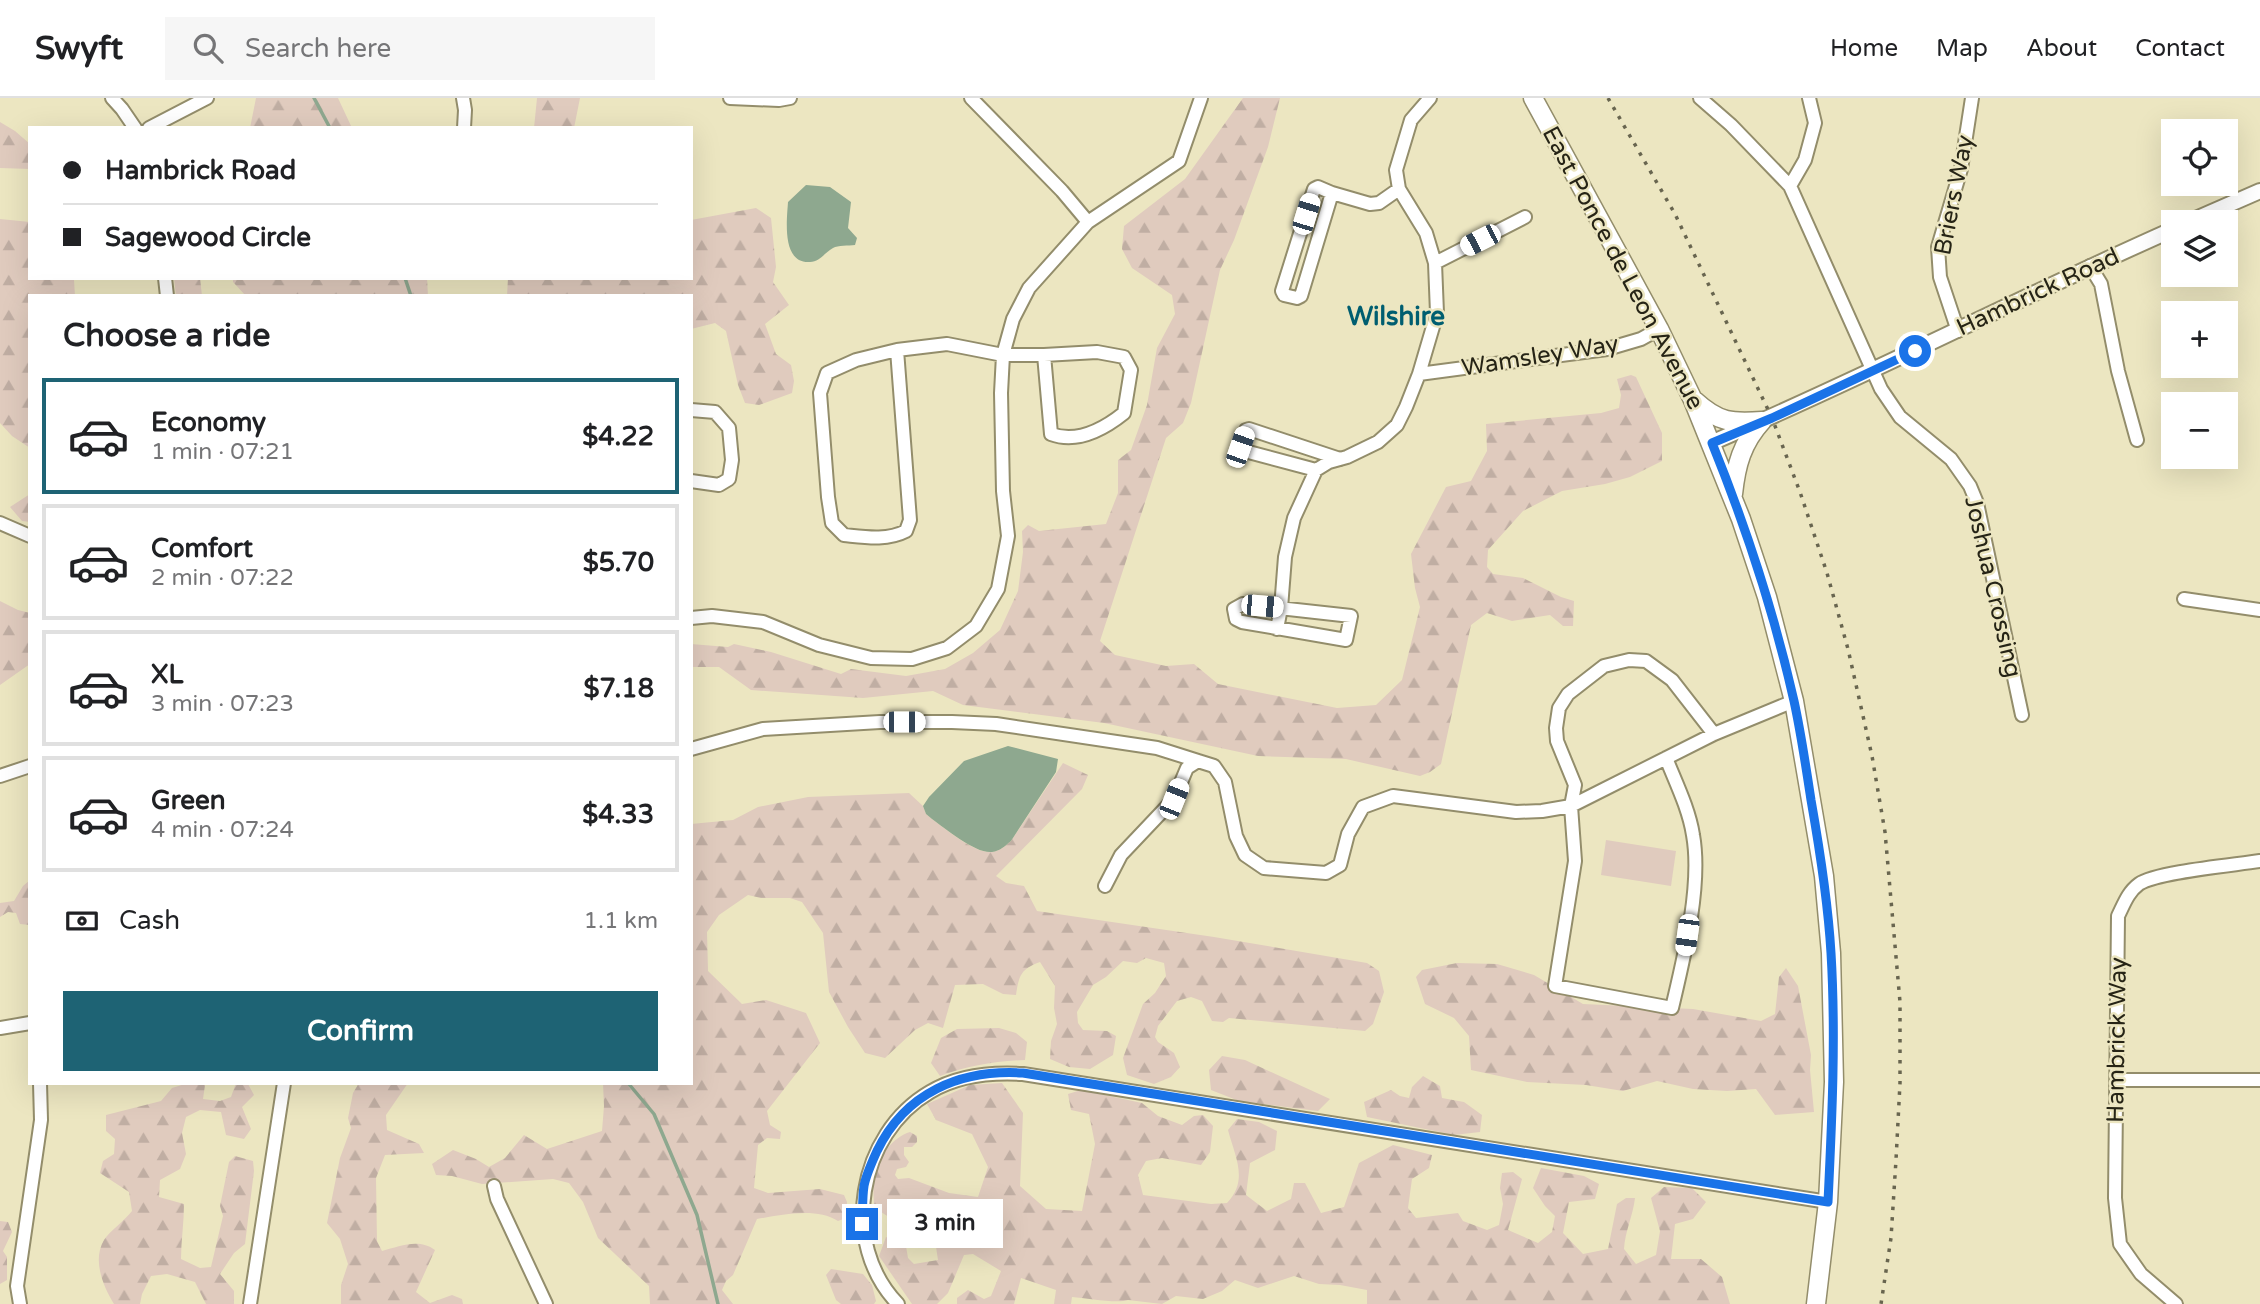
<!DOCTYPE html>
<html lang="en">
<head>
<meta charset="utf-8">
<style>
	:root { --surface:#fff; --page:#f6f6f6; --text:#202124; --muted:#757577; --line:#e0e0e0; --accent:#1e6374 }
	body { margin:0; font-family:"Varela Round",sans-serif; background:var(--page); color:var(--text); height:100vh; display:flex; flex-direction:column; font-size:26px; white-space:nowrap }
	* { box-sizing:border-box; margin:0 }
	p { font-size:23px; color:var(--muted) }
	.icon { flex:none; width:38px; height:38px; fill:none; stroke:currentColor; stroke-width:2; stroke-linecap:round; stroke-linejoin:round }
	.map { position:relative; flex:1; overflow:hidden }
	.sheet { position:absolute; left:28px; top:196px; width:665px; height:791px; display:flex; flex-direction:column; background:var(--surface); border-radius:0px; box-shadow:0 7px 28px #0002 }
	.sheet>* { flex:none }
	.guide { position:absolute; left:28px; top:28px; width:665px; height:154px; border-radius:0px; box-shadow:0 7px 28px #0002; display:grid; align-content:center; height:154px; padding:0 35px; background:var(--surface) }
	.fabs { position:absolute; left:2161px; top:21px; display:grid; gap:14px }
	.fabs a { display:grid; place-items:center; width:77px; height:77px; border-radius:0px; background:var(--surface); box-shadow:0 7px 28px #0002; font-size:35px }
	.end { position:absolute; width:32px; height:32px; margin:-16px; border:9px solid #1a73e8; background:#fff; box-shadow:0 0 0 4px #fff }
	.from { border-radius:50% }
	.bubble { position:absolute; height:49px; border-radius:0px; background:var(--surface); box-shadow:0 7px 28px #0002; font-size:23px; font-weight:700; line-height:49px; text-align:center }
	.car { position:absolute; width:21px; height:42px; margin:-21px -10px; border-radius:9px; box-shadow:0 0 5px 2px #0007; background:linear-gradient(#fff 24%,#345 0 40%,#fff 0 76%,#345 0 86%,#fff 0) }
	.guide b { display:flex; align-items:center; gap:24px; height:66px; font-size:26px }
	.guide b+b { border-top:2px solid var(--line) }
	.guide i { width:18px; height:18px; background:var(--text) }
	ul { padding:0; list-style:none }
	li { display:flex; align-items:center; gap:21px; height:116px; margin:0 14px 10px; padding:0 21px; border:4px solid var(--line); border-radius:0px }
	li div { flex:1 }
	li b { display:block; font-size:26px }
	li em { font-style:normal; font-weight:700 }
	li.active { border-color:var(--accent) }
	li>.icon { width:63px; height:63px; stroke-width:1.5 }
	h2 { padding:0 35px; font-size:32px; line-height:84px }
	.pay { display:flex; align-items:center; gap:18px; height:77px; padding:0 35px; font-size:26px }
	.pay p { margin-inline-start:auto }
	.button { display:flex; gap:14px; margin-top:auto; padding:14px 35px }
	.button a { flex:1; height:80px; border-radius:0px; background:var(--accent); color:#fff; font-size:28px; font-weight:700; line-height:80px; text-align:center }
	header { display:flex; align-items:center; gap:42px; box-sizing:border-box; height:98px; padding:0 35px; background:var(--surface); border-bottom:2px solid var(--line) }
	header strong { font-size:33px }
	nav { display:flex; gap:38px; margin-inline-start:auto; font-size:24px }
	.search { width:490px; height:63px; background:var(--page); display:flex; align-items:center; gap:18px; box-sizing:border-box; padding:0 24px; border-radius:0px; color:var(--muted); font-size:26px }
	.map>svg:first-child { display:block }
</style>
</head>
<body>
<header>
<strong>Swyft</strong>
<div class="search"><svg class="icon" aria-label="search" viewBox="0 0 24 24"><circle cx="10" cy="10" r="6"/><path d="M15 15l6 6"/></svg>Search here</div>
<nav><a>Home</a><a>Map</a><a>About</a><a>Contact</a></nav>
</header>
<div class="map">
<svg width="2260" height="1206" viewBox="0 0 2260 1206">
	<defs>
		<pattern id="forest-firs" width="22" height="20" patternUnits="userSpaceOnUse" patternTransform="scale(1.75)"><rect width="22" height="20" fill="#e0cbbe"/><path d="M5 1l3.5 6h-7zM16 11l3.5 6h-7z" fill="#c0aea3"/></pattern>
	</defs>
	<rect width="100%" height="100%" fill="#ece6c1"/>
	<!-- forest -->
	<path fill="url(#forest-firs)" d="M 256,0 L 338,0 L 352,30 L 250,30 Z
		M 537,0 L 580,0 L 574,30 L 534,30 Z
		M 1243,0 L 1280,0 L 1268,49 L 1234,142 L 1220,172 L 1191,305 L 1183,325 L 1166,340 L 1100,543 L 1115,557 L 1166,568 L 1194,566 L 1218,586 L 1337,610 L 1376,607 L 1402,582 L 1420,509 L 1415,490 L 1411,456 L 1446,389 L 1471,383 L 1487,353 L 1486,326 L 1601,315 L 1619,310 L 1621,297 L 1617,281 L 1631,277 L 1636,279 L 1662,335 L 1662,363 L 1630,379 L 1605,386 L 1562,393 L 1523,413 L 1488,452 L 1487,469 L 1493,476 L 1523,480 L 1561,499 L 1574,503 L 1573,528 L 1563,528 L 1550,517 L 1512,523 L 1487,515 L 1471,527 L 1441,666 L 1430,674 L 1420,678 L 1346,661 L 1258,658 L 1104,625 L 963,607 L 933,593 L 863,600 L 751,592 L 719,569 L 691,569 L 691,546 L 728,549 L 734,546 L 771,554 L 841,576 L 851,571 L 906,578 L 945,571 L 973,555 L 1000,532 L 1018,493 L 1023,454 L 1022,433 L 1028,427 L 1039,433 L 1106,426 L 1118,395 L 1118,362 L 1131,352 L 1147,307 L 1157,250 L 1175,216 L 1172,197 L 1132,170 L 1122,151 L 1124,128 L 1185,81 Z
		M 0,24 L 15,33 L 30,46 L 30,71 L 0,70 Z
		M 756,110 L 771,120 L 776,169 L 773,184 L 789,207 L 765,226 L 776,256 L 791,267 L 794,283 L 792,295 L 759,307 L 745,305 L 738,287 L 726,233 L 715,225 L 691,231 L 691,198 L 507,198 L 508,180 L 691,180 L 691,122 Z
		M 0,121 L 30,124 L 30,180 L 74,182 L 75,198 L 30,198 L 30,350 L 12,338 L 0,325 Z
		M 174,180 L 200,180 L 202,198 L 176,198 Z
		M 233,180 L 427,180 L 428,198 L 246,198 L 233,184 Z
		M 30,396 L 30,424 L 22,423 L 10,409 Z
		M 0,503 L 18,512 L 30,515 L 30,566 L 0,587 Z
		M 1063,665 L 1088,677 L 1082,691 L 996,778 L 1006,785 L 1024,788 L 1037,813 L 1214,839 L 1367,865 L 1379,873 L 1384,894 L 1373,926 L 1365,933 L 1229,920 L 1223,924 L 1212,923 L 1202,903 L 1191,899 L 1177,903 L 1158,928 L 1155,939 L 1158,944 L 1174,955 L 1180,969 L 1171,979 L 1154,986 L 1127,977 L 1123,960 L 1143,906 L 1155,895 L 1166,878 L 1164,865 L 1146,860 L 1137,865 L 1123,863 L 1106,879 L 1093,887 L 1077,914 L 1078,925 L 1083,932 L 1107,933 L 1116,938 L 1113,957 L 1090,971 L 1069,969 L 1050,961 L 1051,943 L 1057,926 L 1054,910 L 1055,888 L 1040,864 C 1021,871 1019,877 1016,897 L 1003,896 L 983,886 L 955,887 L 943,930 L 928,925 L 915,932 L 885,960 L 865,955 L 848,929 L 829,894 L 823,835 L 802,804 L 790,800 L 761,800 L 748,797 L 719,817 L 707,834 L 708,873 L 742,906 L 766,902 L 806,915 L 820,945 L 767,1013 L 770,1027 L 781,1034 L 780,1041 L 767,1040 L 758,1047 L 754,1090 L 768,1095 L 820,1091 L 844,1097 L 847,1104 L 846,1120 L 838,1123 C 816,1109 782,1117 757,1121 L 733,1177 L 726,1183 L 722,1192 L 733,1206 L 650,1206 L 649,1188 L 598,1140 L 583,1104 L 569,1085 L 553,1081 L 482,1086 L 452,1078 L 436,1077 L 432,1066 L 453,1052 L 476,1061 L 489,1069 L 505,1060 L 524,1037 L 547,1051 L 602,1033 L 604,1008 L 603,985 L 691,985 L 691,726 L 733,722 L 758,709 L 808,699 L 909,695 L 923,708 L 926,716 L 932,721 C 946,731 975,756 992,754 C 1000,753 1005,748 1011,743 Z
		M 30,782 L 30,827 L 20,826 L 16,815 L 8,814 L 0,819 L 0,805 L 14,803 L 23,788 Z
		M 1457,865 L 1497,866 L 1534,877 L 1583,906 L 1693,911 L 1761,923 L 1775,916 L 1779,879 L 1786,870 L 1798,888 L 1811,957 L 1810,972 L 1814,1014 L 1775,1017 L 1756,991 L 1727,993 L 1693,991 L 1657,983 L 1623,993 L 1586,987 L 1527,984 L 1471,972 L 1469,938 L 1454,920 L 1425,906 L 1416,879 L 1422,872 Z
		M 999,930 L 1016,935 L 1027,944 L 1025,962 C 995,963 967,968 940,978 L 931,965 L 941,940 L 957,931 Z
		M 1222,958 L 1245,962 L 1330,1001 L 1318,1013 L 1239,1003 L 1211,992 L 1209,972 Z
		M 1423,978 L 1440,988 L 1442,1000 L 1464,1004 L 1482,1017 L 1480,1034 L 1454,1037 L 1367,1019 L 1364,1004 L 1391,992 L 1400,998 L 1409,1000 L 1412,989 Z
		M 188,985 L 205,987 L 203,1001 L 220,1003 L 231,999 L 236,985 L 248,986 L 254,997 L 242,1009 L 251,1031 L 244,1041 L 226,1037 L 221,1014 L 200,1012 L 186,1019 L 182,1035 L 186,1056 L 180,1071 L 160,1082 L 159,1099 L 184,1106 C 184,1125 181,1143 181,1161 L 200,1170 L 211,1169 L 223,1118 L 220,1108 L 229,1064 L 235,1058 L 253,1063 L 254,1073 L 245,1146 L 234,1155 L 220,1176 L 234,1193 L 234,1206 L 206,1206 L 195,1184 L 167,1176 L 151,1178 L 142,1196 L 140,1206 L 114,1206 C 103,1188 92,1162 104,1142 C 110,1133 124,1123 132,1113 L 129,1094 L 100,1075 L 103,1063 L 114,1056 L 115,1041 L 106,1033 L 106,1017 L 161,1003 L 172,990 Z
		M 359,985 L 408,985 L 386,1017 L 387,1032 L 419,1046 L 424,1055 L 385,1057 L 376,1080 L 377,1143 L 382,1153 C 400,1148 419,1140 435,1152 L 416,1194 L 430,1205 L 452,1197 L 462,1201 L 463,1206 L 341,1206 L 341,1187 L 348,1166 L 340,1141 L 327,1125 L 340,1060 L 351,1030 L 348,1020 L 353,995 Z
		M 1002,985 L 1023,1015 L 1020,1088 L 1046,1111 L 1082,1113 L 1095,1046 L 1089,1016 L 1071,1012 L 1068,996 L 1081,992 L 1142,1005 L 1158,1018 L 1182,1027 L 1194,1018 L 1203,1017 L 1213,1028 L 1210,1054 L 1201,1067 L 1162,1060 L 1146,1063 L 1138,1077 L 1143,1097 L 1211,1106 L 1227,1105 C 1249,1082 1235,1059 1228,1032 L 1237,1021 L 1259,1024 L 1277,1033 L 1275,1052 L 1250,1065 L 1246,1097 L 1267,1113 L 1291,1101 L 1294,1085 L 1305,1085 L 1321,1115 L 1344,1109 L 1359,1065 L 1393,1047 L 1432,1057 L 1429,1070 L 1412,1081 L 1408,1110 L 1416,1120 L 1458,1115 L 1463,1123 L 1487,1132 L 1499,1127 L 1503,1106 L 1500,1090 L 1502,1075 L 1513,1074 L 1522,1081 L 1508,1132 L 1538,1145 L 1552,1134 L 1555,1118 L 1545,1108 L 1533,1090 L 1541,1070 L 1584,1078 L 1599,1086 L 1595,1101 L 1569,1104 L 1563,1135 L 1583,1156 L 1608,1151 L 1617,1106 L 1626,1100 L 1635,1100 C 1633,1118 1625,1133 1624,1151 L 1636,1166 L 1656,1157 L 1660,1133 L 1651,1100 L 1664,1089 L 1692,1090 L 1706,1104 L 1693,1121 L 1675,1126 L 1671,1161 L 1701,1161 L 1722,1179 L 1730,1206 L 1367,1206 L 1367,1192 L 1340,1187 L 1319,1186 L 1294,1178 L 1258,1190 L 1235,1182 L 1222,1193 L 1203,1201 L 1176,1198 L 1162,1206 L 1128,1202 C 1117,1206 1087,1200 1072,1199 L 1071,1206 L 1054,1206 L 1056,1192 L 1021,1180 L 1014,1206 L 957,1206 L 957,1200 L 968,1192 L 984,1201 L 991,1198 L 1001,1173 L 973,1156 L 964,1157 L 948,1195 L 937,1206 L 912,1206 L 879,1158 L 886,1139 L 906,1148 L 908,1160 L 914,1166 L 938,1162 L 931,1116 L 923,1113 C 898,1125 896,1125 874,1109 C 874,1098 872,1085 875,1075 C 879,1058 893,1039 910,1034 L 917,1038 L 917,1044 L 912,1049 L 904,1049 L 904,1057 L 909,1064 L 906,1069 L 897,1071 L 895,1077 L 898,1081 L 909,1080 L 949,1095 L 978,1099 L 988,1069 L 972,1036 L 936,1022 L 927,1006 L 970,987 Z
		M 0,1123 L 8,1124 L 12,1134 L 3,1153 L 7,1159 L 7,1182 L 0,1186 Z
		M 831,1171 L 863,1176 L 872,1187 L 876,1203 L 874,1206 L 841,1206 L 836,1202 L 826,1177 Z"/>
	<!-- garden -->
	<path fill="#e0cbbe" d="M 1606,742 L 1676,753 L 1671,788 L 1601,777 Z"/>
	<!-- water -->
	<path fill="#8ea88f" d="M 806,87 L 830,89 L 851,104 L 848,130 L 857,140 L 855,147 C 848,148 838,147 833,150 C 825,154 820,164 810,164 C 781,166 787,121 788,104 Z
		M 1008,648 L 1058,661 L 1056,674 L 1011,743 C 1005,748 1000,753 992,754 C 976,756 946,731 932,721 L 926,716 L 923,708 L 929,699 L 964,663 Z"/>
	<g fill="none" stroke-linecap="round" stroke-linejoin="round">
		<!-- stream -->
		<path stroke="#8ea88f" stroke-width="3.5" d="M 314,0 L 330,30
			M 405,180 L 411,198
			M 628,985 L 654,1016 L 697,1117 L 718,1206"/>
		<!-- minor casing -->
		<g stroke="#938d6b" stroke-width="16">
			<path id="minor" d="M 112,0 L 122,11 L 135,30
				M 463,0 L 465,12 L 464,30
				M 730,0 L 779,2 L 790,0
				M 971,0 L 1062,93 L 1088,124
				M 1700,0 L 1731,27 L 1790,88 L 1881,291 L 1900,319 L 1951,361 L 1970,388 L 1977,405 L 2022,617
				M 149,30 L 207,0
				M 1790,88 L 1805,62 L 1815,25 L 1809,0
				M 1332,95 L 1318,89 L 1314,91 L 1282,193 L 1284,197 L 1297,200 L 1301,198 L 1332,95 L 1370,106 L 1379,105 L 1399,91
				M 1435,165 L 1525,119
				M 2090,168 L 2101,186 L 2118,273 L 2137,342
				M 165,180 L 167,198
				M 1958,233 L 1940,179 L 1938,149 L 1961,71 L 1972,0
				M 897,252 L 910,422 L 906,433 C 887,443 864,439 844,437 L 832,425 L 828,399 L 820,295 L 827,275 L 856,262 Z
				M 897,252 L 947,246 L 1003,257 L 1044,257
				M 1097,254 L 1124,259 L 1131,272 L 1124,315 C 1104,331 1078,346 1051,336 L 1044,257 Z
				M 1419,276 L 1607,251 L 1641,241 L 1659,231
				M 691,312 L 715,314 L 729,330 L 732,362 L 729,381 L 719,387 L 691,383
				M 1316,372 L 1241,352 L 1246,332 L 1249,331 L 1340,361
				M 0,425 L 30,438
				M 2184,501 L 2260,512
				M 1243,506 L 1351,518 L 1346,542 L 1242,524 L 1236,521 L 1234,511 Z
				M 691,520 L 712,518 L 763,524 L 819,547 L 871,560 L 912,561 L 947,550 L 976,528 L 998,491 L 1008,438 L 1003,393 L 1001,295 L 1003,257 L 1013,221 L 1029,190 L 1088,124 L 1179,63 L 1201,0
				M 1277,531 L 1281,510 L 1285,459 L 1294,420 L 1316,372 L 1329,364 L 1347,359 L 1378,344 L 1397,327 L 1406,309 L 1419,276 L 1437,215 L 1435,165 L 1426,135 L 1399,91 L 1396,72 L 1411,22 L 1430,0
				M 691,651 L 763,631 L 880,624 L 952,624 L 996,626 L 1157,650 L 1198,663
				M 1666,660 C 1676,685 1689,711 1693,737 C 1702,787 1684,859 1672,910 L 1555,888 L 1575,763 L 1571,708 L 1575,687 L 1557,643 L 1556,630 L 1559,610 L 1568,596 L 1604,568 L 1629,562 L 1646,563 L 1672,582 L 1714,636
				M 0,678 L 30,668
				M 1105,788 L 1121,757 L 1174,701 L 1187,670 L 1198,663 L 1214,668 L 1225,684 L 1236,738 L 1245,757 L 1264,770 L 1326,775 L 1340,767 L 1348,736 L 1363,709 L 1393,698 L 1516,714 L 1542,713 L 1571,708 L 1714,636 L 1794,603
				M 0,930 L 30,925
				M 2117,982 L 2260,982
				M 494,1088 L 497,1101 L 546,1206
				M 20,1206 L 17,1188 L 41,1022 L 40,985
				M 250,1206 L 284,985
				M 898,1206 C 839,1145 858,1036 930,994 C 958,977 991,974 1023,976 L 1828,1104
				M 2176,1206 L 2141,1176 L 2120,1146 L 2115,1100 L 2118,818 C 2124,806 2128,794 2139,786 C 2156,774 2235,767 2260,763"/>
		</g>
		<!-- tertiary casing -->
		<g stroke="#938d6b" stroke-width="18">
			<path id="tertiary" d="M 2189,124 L 2260,93
				M 1711,345 C 1868,278 2018,200 2174,131"/>
		</g>
		<!-- secondary casing -->
		<g stroke="#938d6b" stroke-width="21">
			<path id="secondary" d="M 1533,0 L 1659,231 L 1693,302 L 1741,421 L 1767,499 L 1794,603 L 1824,778 L 1831,855 L 1834,984 L 1828,1104 L 1816,1206
				M 1695,303 C 1719,325 1732,325 1762,323
				M 1733,396 C 1736,367 1742,345 1762,323"/>
		</g>
		<!-- minor -->
		<use href="#minor" stroke="#fff" stroke-width="12"/>
		<!-- tertiary -->
		<use href="#tertiary" stroke="#fff" stroke-width="14"/>
		<!-- secondary -->
		<use href="#secondary" stroke="#fff" stroke-width="18"/>
		<!-- rail -->
		<path stroke="#68654f" stroke-width="3.5" stroke-dasharray="3.5 7" stroke-linecap="butt" d="M 1608,0 L 1675,116 L 1772,320 L 1800,394 L 1827,475 L 1848,551 L 1872,658 L 1885,734 L 1900,904 L 1900,985 L 1896,1062 L 1891,1140 L 1881,1206"/>
	</g>
	<g fill="none" stroke-linecap="round" stroke-linejoin="round">
		<!-- route -->
		<path stroke="#1a73e8" stroke-width="9" d="M 862,1126 C 863,1114 862,1101 864,1088 C 866,1077 872,1064 877,1053 C 905,995 960,971 1023,975 L 1828,1104 C 1832,1021 1836,938 1831,855 C 1828,803 1820,753 1811,702 C 1806,669 1801,635 1794,603 C 1774,514 1746,429 1712,345 L 1772,320 L 1915,253"/>
	</g>
	<g text-anchor="middle" dominant-baseline="central" stroke-width="5" stroke-linejoin="round" paint-order="stroke">
		<!-- street labels -->
		<g font-size="24" fill="#262416" stroke="#ece6c1">
			<text transform="translate(1954 97) rotate(-79)">Briers Way</text>
			<text transform="translate(1623 170) rotate(62)">East Ponce de Leon Avenue</text>
			<text transform="translate(2038 194) rotate(-25)">Hambrick Road</text>
			<text transform="translate(1540 258) rotate(-9)">Wamsley Way</text>
			<text transform="translate(1993 489) rotate(77)">Joshua Crossing</text>
			<text transform="translate(2117 942) rotate(-89)">Hambrick Way</text>
		</g>
		<!-- neighbourhood labels -->
		<g font-size="26" font-weight="bold" fill="#005e70" stroke="#ece6c1">
			<text x="1396" y="218">Wilshire</text>
		</g>
	</g>
</svg>
<div class="fabs">
<a><svg class="icon" aria-label="locate" viewBox="0 0 24 24"><circle cx="12" cy="12" r="6"/><path d="M12 2v4M12 18v4M2 12h4M18 12h4"/></svg></a>
<a><svg class="icon" aria-label="layers" viewBox="0 0 24 24"><path d="M12 4l9 5-9 5-9-5zM3 14l9 5 9-5"/></svg></a>
<a>+</a>
<a>−</a>
</div>
<i class="end from" style="left:1915px;top:253px"></i>
<i class="end" style="left:862px;top:1126px"></i>
<div class="bubble" style="left:887px;top:1101px;width:116px">3 min</div>
<i class="car" style="left:1306px;top:116px;rotate:17deg"></i>
<i class="car" style="left:1480px;top:142px;rotate:243deg"></i>
<i class="car" style="left:1240px;top:349px;rotate:19deg"></i>
<i class="car" style="left:1262px;top:508px;rotate:95deg"></i>
<i class="car" style="left:904px;top:624px;rotate:90deg"></i>
<i class="car" style="left:1174px;top:701px;rotate:22deg"></i>
<i class="car" style="left:1687px;top:837px;rotate:188deg"></i>
<div class="guide">
<b><i class="from"></i>Hambrick Road</b>
<b><i></i>Sagewood Circle</b>
</div>
<section class="sheet">
<h2>Choose a ride</h2>
<ul>
<li class="active"><svg class="icon" aria-label="car" viewBox="0 0 24 24"><path d="M5 17H2v-5l4-1 3-4h7l3 4 3 1v5h-3M9 17h6M6 11h13"/><circle cx="7" cy="17" r="2"/><circle cx="17" cy="17" r="2"/></svg><div><b>Economy</b><p>1 min · 07:21</p></div><em>$4.22</em></li>
<li><svg class="icon" aria-label="car" viewBox="0 0 24 24"><path d="M5 17H2v-5l4-1 3-4h7l3 4 3 1v5h-3M9 17h6M6 11h13"/><circle cx="7" cy="17" r="2"/><circle cx="17" cy="17" r="2"/></svg><div><b>Comfort</b><p>2 min · 07:22</p></div><em>$5.70</em></li>
<li><svg class="icon" aria-label="car" viewBox="0 0 24 24"><path d="M5 17H2v-5l4-1 3-4h7l3 4 3 1v5h-3M9 17h6M6 11h13"/><circle cx="7" cy="17" r="2"/><circle cx="17" cy="17" r="2"/></svg><div><b>XL</b><p>3 min · 07:23</p></div><em>$7.18</em></li>
<li><svg class="icon" aria-label="car" viewBox="0 0 24 24"><path d="M5 17H2v-5l4-1 3-4h7l3 4 3 1v5h-3M9 17h6M6 11h13"/><circle cx="7" cy="17" r="2"/><circle cx="17" cy="17" r="2"/></svg><div><b>Green</b><p>4 min · 07:24</p></div><em>$4.33</em></li>
</ul>
<div class="pay"><svg class="icon" aria-label="cash" viewBox="0 0 24 24"><path d="M3 7h18v10H3z"/><circle cx="12" cy="12" r="2"/></svg>Cash<p>1.1 km</p></div>
<div class="button"><a>Confirm</a></div>
</section>
</div>
</body>
</html>
